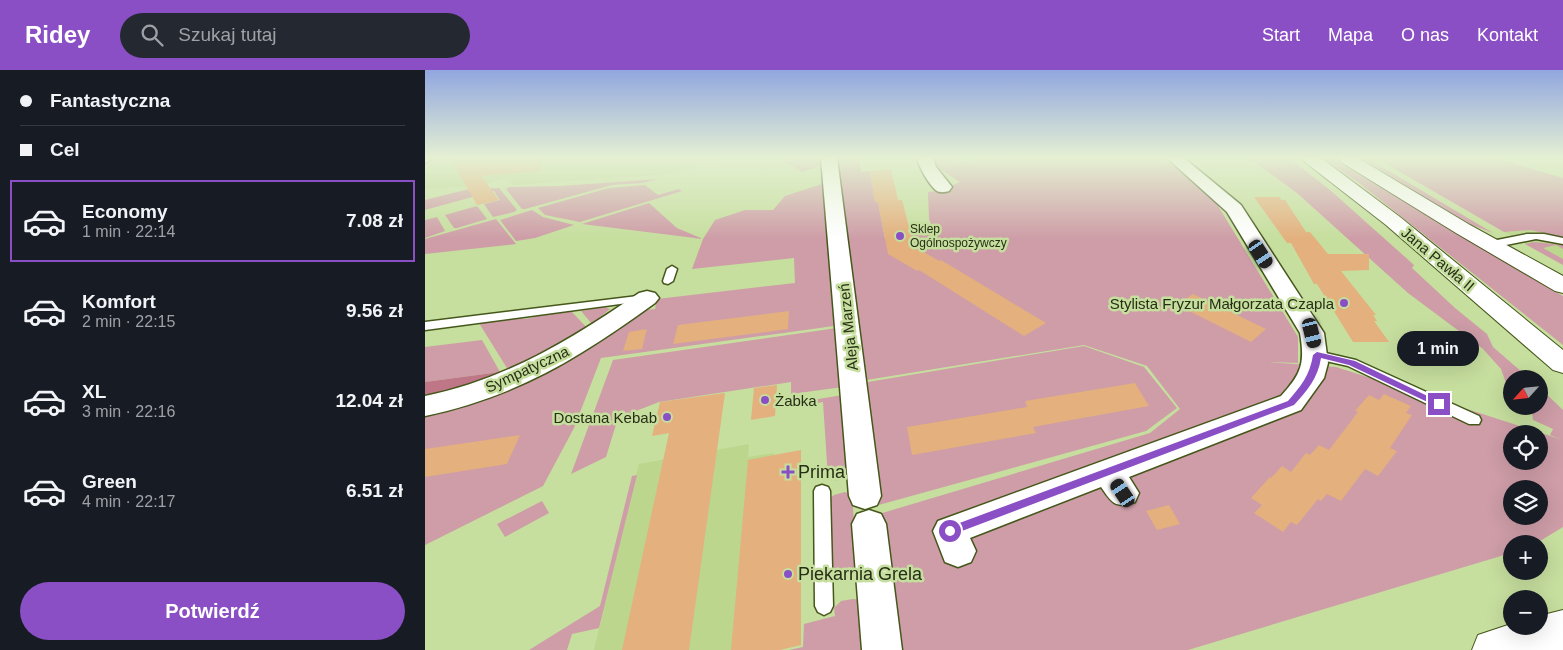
<!DOCTYPE html>
<html lang="pl">
<head>
<meta charset="utf-8">
<style>
	:root { --surface:#171b24; --page:#242831; --text:#f1f3f6; --muted:#9ea1a6; --line:#363941; --accent:#8b4fc5 }
	body { margin:0; font-family:Arial,sans-serif; background:var(--page); color:var(--text); height:100vh; display:flex; flex-direction:column; font-size:19px; white-space:nowrap }
	* { box-sizing:border-box; margin:0 }
	p { font-size:16px; color:var(--muted) }
	.icon { flex:none; width:28px; height:28px; fill:none; stroke:currentColor; stroke-width:2; stroke-linecap:round; stroke-linejoin:round }
	.map { position:relative; flex:1; overflow:hidden }
	.panel { display:flex; flex-direction:column; background:var(--surface); width:425px }
	.panel>* { flex:none }
	.hud { display:grid; align-content:center; height:110px; padding:0 20px; background:var(--surface) }
	.needle { width:32px; rotate:243deg }
	.tools { position:absolute; left:1078px; top:300px; display:grid; gap:10px }
	.tools a { display:grid; place-items:center; width:45px; height:45px; border-radius:50%; background:var(--surface); box-shadow:0 5px 20px #0002; font-size:25px }
	.end { position:absolute; width:22px; height:22px; margin:-11px; border:6px solid #8b4fc5; background:#fff; box-shadow:0 0 0 2px #fff }
	.from { border-radius:50% }
	.bubble { position:absolute; height:35px; border-radius:18px; background:var(--surface); box-shadow:0 5px 20px #0002; font-size:16px; font-weight:700; line-height:35px; text-align:center }
	.car { position:absolute; width:15px; height:30px; margin:-15px -8px; border-radius:6px; box-shadow:0 0 4px 1px #0007; background:linear-gradient(#222 24%,#8ab4d8 0 40%,#222 0 76%,#8ab4d8 0 86%,#222 0) }
	.hud b { display:flex; align-items:center; gap:18px; height:48px; font-size:19px }
	.hud b+b { border-top:1px solid var(--line) }
	.hud i { width:12px; height:12px; background:var(--text) }
	ul { padding:0; list-style:none }
	li { display:flex; align-items:center; gap:15px; height:82px; margin:0 10px 8px; padding:0 10px; border:2px solid transparent; border-radius:0px }
	li div { flex:1 }
	li b { display:block; font-size:19px }
	li em { font-style:normal; font-weight:700 }
	li.active { border-color:var(--accent) }
	li>.icon { width:45px; height:45px; stroke-width:1.5 }
	.action { display:flex; gap:10px; margin-top:auto; padding:10px 20px }
	.action a { flex:1; height:58px; border-radius:30px; background:var(--accent); color:#fff; font-size:20px; font-weight:700; line-height:58px; text-align:center }
	header { display:flex; align-items:center; gap:30px; box-sizing:border-box; height:70px; padding:0 25px; background:var(--accent); color:#fff }
	header strong { font-size:24px }
	nav { display:flex; gap:28px; margin-inline-start:auto; font-size:18px }
	.search { width:350px; height:45px; background:var(--page); display:flex; align-items:center; gap:12px; box-sizing:border-box; padding:0 18px; border-radius:28px; color:var(--muted); font-size:19px }
	main { display:flex; flex:1; min-height:0 }
	.map>svg:first-child { display:block }
</style>
</head>
<body>
<header>
<strong>Ridey</strong>
<div class="search"><svg class="icon" aria-label="search" viewBox="0 0 24 24"><circle cx="10" cy="10" r="6"/><path d="M15 15l6 6"/></svg>Szukaj tutaj</div>
<nav><a>Start</a><a>Mapa</a><a>O nas</a><a>Kontakt</a></nav>
</header>
<main>
<section class="panel">
<div class="hud">
<b><i class="from"></i>Fantastyczna</b>
<b><i></i>Cel</b>
</div>
<ul>
<li class="active"><svg class="icon" aria-label="car" viewBox="0 0 24 24"><path d="M5 17H2v-5l4-1 3-4h7l3 4 3 1v5h-3M9 17h6M6 11h13"/><circle cx="7" cy="17" r="2"/><circle cx="17" cy="17" r="2"/></svg><div><b>Economy</b><p>1 min · 22:14</p></div><em>7.08 zł</em></li>
<li><svg class="icon" aria-label="car" viewBox="0 0 24 24"><path d="M5 17H2v-5l4-1 3-4h7l3 4 3 1v5h-3M9 17h6M6 11h13"/><circle cx="7" cy="17" r="2"/><circle cx="17" cy="17" r="2"/></svg><div><b>Komfort</b><p>2 min · 22:15</p></div><em>9.56 zł</em></li>
<li><svg class="icon" aria-label="car" viewBox="0 0 24 24"><path d="M5 17H2v-5l4-1 3-4h7l3 4 3 1v5h-3M9 17h6M6 11h13"/><circle cx="7" cy="17" r="2"/><circle cx="17" cy="17" r="2"/></svg><div><b>XL</b><p>3 min · 22:16</p></div><em>12.04 zł</em></li>
<li><svg class="icon" aria-label="car" viewBox="0 0 24 24"><path d="M5 17H2v-5l4-1 3-4h7l3 4 3 1v5h-3M9 17h6M6 11h13"/><circle cx="7" cy="17" r="2"/><circle cx="17" cy="17" r="2"/></svg><div><b>Green</b><p>4 min · 22:17</p></div><em>6.51 zł</em></li>
</ul>
<div class="action"><a>Potwierdź</a></div>
</section>
<div class="map">
<svg width="1138" height="580" viewBox="0 0 1138 580">
	<rect width="100%" height="100%" fill="#c6de9e"/>
	<!-- built -->
	<path fill="#bcd68e" d="M 9,88 L 302,88 L 246,104 L 89,115 L 79,109 L 53,116 L 0,119 L 0,95 Z
		M 1106,160 L 1138,168 L 1138,195 L 1079,162 Z
		M 324,374 L 323,387 L 349,383 L 339,580 L 169,580 L 214,394 Z"/>
	<!-- green -->
	<path fill="#ce9da7" fill-rule="evenodd" d="M 373,88 L 398,88 L 398,95 L 377,102 L 360,92 Z
		M 404,88 L 434,88 L 436,102 L 445,101 L 450,132 L 453,132 L 460,169 L 509,162 L 504,149 L 503,122 L 518,120 L 535,112 L 510,96 L 503,98 L 500,88 L 532,88 L 534,91 L 574,88 L 738,88 L 790,131 L 873,267 L 873,293 L 842,292 L 911,297 L 1135,369 L 1125,365 L 1128,359 L 1108,350 L 1107,343 L 1089,336 L 1114,336 L 1114,317 L 1138,340 L 1138,457 L 1110,474 L 1086,474 L 1086,483 L 763,580 L 473,580 L 454,444 L 725,363 L 755,339 L 722,296 L 659,275 L 429,312 ZM 1086,364 L 1114,364 L 1114,391 L 1086,391 ZM 1086,419 L 1114,419 L 1114,446 L 1086,446 Z
		M 824,88 L 864,88 L 905,120 L 989,195 L 987,198 L 1030,238 L 1062,264 L 1068,277 L 1105,309 L 1086,309 L 1086,335 L 1082,334 L 1082,316 L 1076,299 L 1058,279 L 983,223 L 872,123 Z
		M 898,88 L 906,88 L 1138,226 L 1138,275 L 934,113 Z
		M 936,88 L 942,88 L 1068,163 L 1042,153 Z
		M 951,88 L 1070,88 L 1138,108 L 1138,168 L 1106,160 L 1079,162 Z
		M 233,109 L 217,113 L 187,115 L 100,139 L 97,139 L 81,119 L 84,117 L 135,116 Z
		M 400,113 L 409,256 L 176,288 L 149,358 L 118,416 L 0,475 L 0,336 L 24,333 L 201,242 L 230,239 L 232,229 L 370,213 L 369,188 L 267,199 L 278,169 L 157,154 L 224,133 L 252,158 L 278,169 L 290,150 L 320,140 L 348,140 L 360,126 Z
		M 220,115 L 233,125 L 254,119 L 257,121 L 155,152 L 120,145 L 113,138 L 184,118 Z
		M 74,118 L 92,140 L 89,142 L 68,147 L 59,134 L 75,130 L 69,121 L 0,140 L 0,130 L 40,120 Z
		M 52,136 L 62,149 L 32,158 L 29,158 L 20,145 Z
		M 107,140 L 118,147 L 149,155 L 110,168 L 91,171 L 75,150 Z
		M 12,147 L 20,161 L 0,168 L 0,150 Z
		M 71,149 L 91,174 L 0,184 L 0,169 Z
		M 1109,172 L 1138,175 L 1138,179 L 1131,175 L 1118,178 L 1138,189 L 1138,195 L 1100,174 Z
		M 180,237 L 185,239 L 167,254 L 156,241 Z
		M 144,241 L 147,242 L 163,259 L 85,303 L 54,253 L 98,247 L 97,249 L 107,248 L 108,246 Z
		M 412,258 L 418,317 L 366,324 L 366,312 L 234,332 L 193,348 L 181,387 L 146,404 L 188,290 Z
		M 57,270 L 75,302 L 0,312 L 0,277 Z
		M 659,276 L 719,297 L 752,338 L 721,361 L 450,436 L 431,314 Z
		M 418,325 L 426,406 C 419,410 410,412 403,408 L 398,332 L 363,338 L 363,334 Z
		M 212,405 L 174,558 L 147,564 L 142,580 L 104,580 L 175,536 L 207,406 Z
		M 420,422 L 427,425 L 433,504 C 426,512 416,514 406,510 L 403,430 L 409,425 Z
		M 117,431 L 124,443 L 80,467 L 72,454 Z
		M 428,529 L 436,530 L 442,580 L 364,580 L 378,577 L 379,554 L 410,546 L 409,538 L 416,531 Z"/>
	<!-- forest -->
	<path fill="#bf7687" d="M 75,302 L 78,306 L 0,330 L 0,312 Z"/>
	<!-- building -->
	<path fill="#e3b07e" d="M 25,88 L 116,88 L 117,101 L 56,106 L 74,130 L 52,135 Z
		M 466,99 L 473,130 L 477,130 L 489,176 L 514,191 L 516,190 L 621,253 L 599,266 L 494,200 L 492,201 L 463,184 L 453,132 L 450,132 L 445,101 Z
		M 829,127 L 855,127 L 856,130 L 860,130 L 881,162 L 885,162 L 903,184 L 944,184 L 944,200 L 916,201 L 951,245 L 948,245 L 952,251 L 949,251 L 964,272 L 928,272 L 892,214 L 889,214 L 866,173 L 862,173 Z
		M 768,224 L 841,259 L 826,272 L 752,235 Z
		M 364,241 L 363,259 L 248,274 L 253,255 Z
		M 222,259 L 217,279 L 198,281 L 204,262 Z
		M 710,313 L 724,336 L 608,357 L 611,363 L 487,385 L 482,357 L 602,337 L 600,331 Z
		M 352,315 L 350,346 L 326,350 L 329,318 Z
		M 300,323 L 264,580 L 197,580 L 244,363 L 227,366 L 235,332 Z
		M 959,324 L 986,336 L 981,343 L 987,345 L 965,378 L 972,381 L 953,406 L 940,399 L 916,431 L 902,424 L 896,431 L 893,429 L 872,455 L 866,452 L 858,462 L 829,443 L 837,435 L 826,428 L 845,407 L 846,408 L 857,396 L 866,402 L 881,383 L 885,385 L 894,375 L 904,380 L 933,342 L 930,341 L 944,325 L 954,330 Z
		M 95,365 L 82,394 L 0,407 L 0,379 Z
		M 376,380 L 376,575 L 355,580 L 306,580 L 323,390 Z
		M 744,435 L 755,454 L 732,460 L 721,441 Z"/>
	<g fill="none" stroke-linecap="round" stroke-linejoin="round">
		<!-- lane casing -->
		<g stroke="#45571a" stroke-width="3">
			<path id="lane" d="M 0,88 L 8,88 L 0,93 Z
				M 1102,164 L 1119,164 L 1138,168 L 1138,174 L 1111,169 L 1066,178 L 1061,175 L 1072,170 Z
				M 247,196 L 252,199 L 248,211 L 243,214 L 239,213 L 238,211 L 242,199 Z
				M 221,225 L 225,226 L 227,228 L 225,230 L 0,260 L 0,252 Z
				M 892,281 L 931,290 L 1054,346 L 1056,350 L 1054,354 L 1044,354 L 923,296 L 888,288 L 886,285 L 888,282 Z
				M 397,415 L 403,417 L 405,421 L 408,536 L 405,542 L 399,545 L 393,542 L 390,536 L 389,421 L 391,417 Z"/>
		</g>
		<!-- street casing -->
		<g stroke="#45571a" stroke-width="3">
			<path id="street" d="M 396,88 L 412,88 L 456,426 L 452,435 L 440,439 L 428,435 L 424,426 Z
				M 492,88 L 508,88 L 511,97 L 527,117 L 524,121 C 521,122 515,123 512,121 C 504,115 494,97 492,88 Z
				M 742,88 L 759,88 L 816,135 L 899,263 L 903,293 L 899,308 L 876,340 L 704,407 L 714,423 L 710,432 C 690,439 687,433 676,417 L 545,468 L 551,481 L 546,492 L 533,497 L 520,492 L 508,461 L 513,451 L 856,326 C 877,303 880,293 875,263 L 802,142 Z
				M 222,221 L 230,223 L 234,228 L 230,233 C 154,288 93,326 0,346 L 0,326 C 80,310 147,269 214,223 Z
				M 444,440 L 456,444 L 461,454 L 477,580 L 437,580 L 427,454 L 432,444 Z"/>
		</g>
		<!-- secondary casing -->
		<g stroke="#45571a" stroke-width="2">
			<path id="secondary" d="M 1138,540 L 1138,580 L 1047,580 L 1053,565 L 1086,554 L 1086,556 L 1114,556 L 1114,546 Z"/>
		</g>
		<!-- primary casing -->
		<g stroke="#45571a" stroke-width="2">
			<path id="primary" d="M 878,88 L 896,88 L 975,147 L 1138,280 L 1138,303 L 1128,300 L 961,155 L 880,92 Z
				M 914,88 L 933,88 L 1045,155 L 1138,206 L 1138,223 L 1130,221 L 1031,163 L 916,92 Z"/>
		</g>
		<!-- lane -->
		<use href="#lane" fill="#fff" fill-rule="evenodd"/>
		<!-- street -->
		<use href="#street" fill="#fff" fill-rule="evenodd"/>
		<!-- secondary -->
		<use href="#secondary" fill="#fff" fill-rule="evenodd"/>
		<!-- primary -->
		<use href="#primary" fill="#fff" fill-rule="evenodd"/>
	</g>
	<!-- sky -->
	<linearGradient id="sky" x2="0" y2="1"><stop stop-color="#91a7df"/><stop offset="0.52" stop-color="#e5f0d3"/><stop offset="1" stop-color="#e5f0d3" stop-opacity="0"/></linearGradient>
	<rect width="1138" height="169" fill="url(#sky)"/>
	<!-- route -->
	<path fill="#8b4fc5" d="M 892,282 L 930,291 L 1019,334 L 1017,336 L 1011,336 L 924,295 L 896,288 C 893,308 882,321 869,335 L 529,464 L 521,464 L 519,461 L 521,458 L 863,331 C 876,316 885,305 888,285 Z"/>
	<!-- markers -->
	<g fill="#8b4fc5" stroke="#c6de9e" stroke-width="2">
		<circle cx="475" cy="166" r="5"/>
		<circle cx="919" cy="233" r="5"/>
		<circle cx="340" cy="330" r="5"/>
		<circle cx="242" cy="347" r="5"/>
		<path d="M360.5 394.5h5v5h5v5h-5v5h-5v-5h-5v-5h5z"/>
		<circle cx="363" cy="504" r="5"/>
	</g>
	<g text-anchor="middle" dominant-baseline="central" stroke-width="5" stroke-linejoin="round" paint-order="stroke">
		<!-- far-poi labels -->
		<g font-size="12" fill="#262f16" stroke="#c6de9e" text-anchor="start">
			<text x="485" y="159">Sklep<tspan x="485" dy="14">Ogólnospożywczy</tspan></text>
		</g>
		<!-- street labels -->
		<g font-size="15" fill="#262f16" stroke="#c6de9e">
			<text transform="translate(1013 189) rotate(40)">Jana Pawła II</text>
			<text transform="translate(423 257) rotate(-96)">Aleja Marzeń</text>
			<text transform="translate(102 299) rotate(-25)">Sympatyczna</text>
		</g>
		<!-- poi labels -->
		<g font-size="15" fill="#262f16" stroke="#c6de9e" text-anchor="end">
			<text x="909" y="233">Stylista Fryzur Małgorzata Czapla</text>
			<text x="350" y="330" text-anchor="start">Żabka</text>
			<text x="232" y="347">Dostana Kebab</text>
		</g>
		<!-- near-poi labels -->
		<g font-size="18" fill="#262f16" stroke="#c6de9e" text-anchor="start">
			<text x="373" y="402">Prima</text>
			<text x="373" y="504">Piekarnia Grela</text>
		</g>
	</g>
</svg>
<div class="tools">
<a><svg class="needle" viewBox="-14 -14 28 28"><path d="M0-13l5 13h-10z" fill="#e53935"/><path d="M0 13l5-13h-10z" fill="#9ea1a6"/></svg></a>
<a><svg class="icon" aria-label="locate" viewBox="0 0 24 24"><circle cx="12" cy="12" r="6"/><path d="M12 2v4M12 18v4M2 12h4M18 12h4"/></svg></a>
<a><svg class="icon" aria-label="layers" viewBox="0 0 24 24"><path d="M12 4l9 5-9 5-9-5zM3 14l9 5 9-5"/></svg></a>
<a>+</a>
<a>−</a>
</div>
<i class="end from" style="left:525px;top:461px"></i>
<i class="end" style="left:1014px;top:334px"></i>
<div class="bubble" style="left:972px;top:261px;width:82px">1 min</div>
<i class="car" style="left:836px;top:184px;rotate:147deg"></i>
<i class="car" style="left:887px;top:263px;rotate:166deg"></i>
<i class="car" style="left:698px;top:423px;rotate:326deg"></i>
</div>
</main>
</body>
</html>
